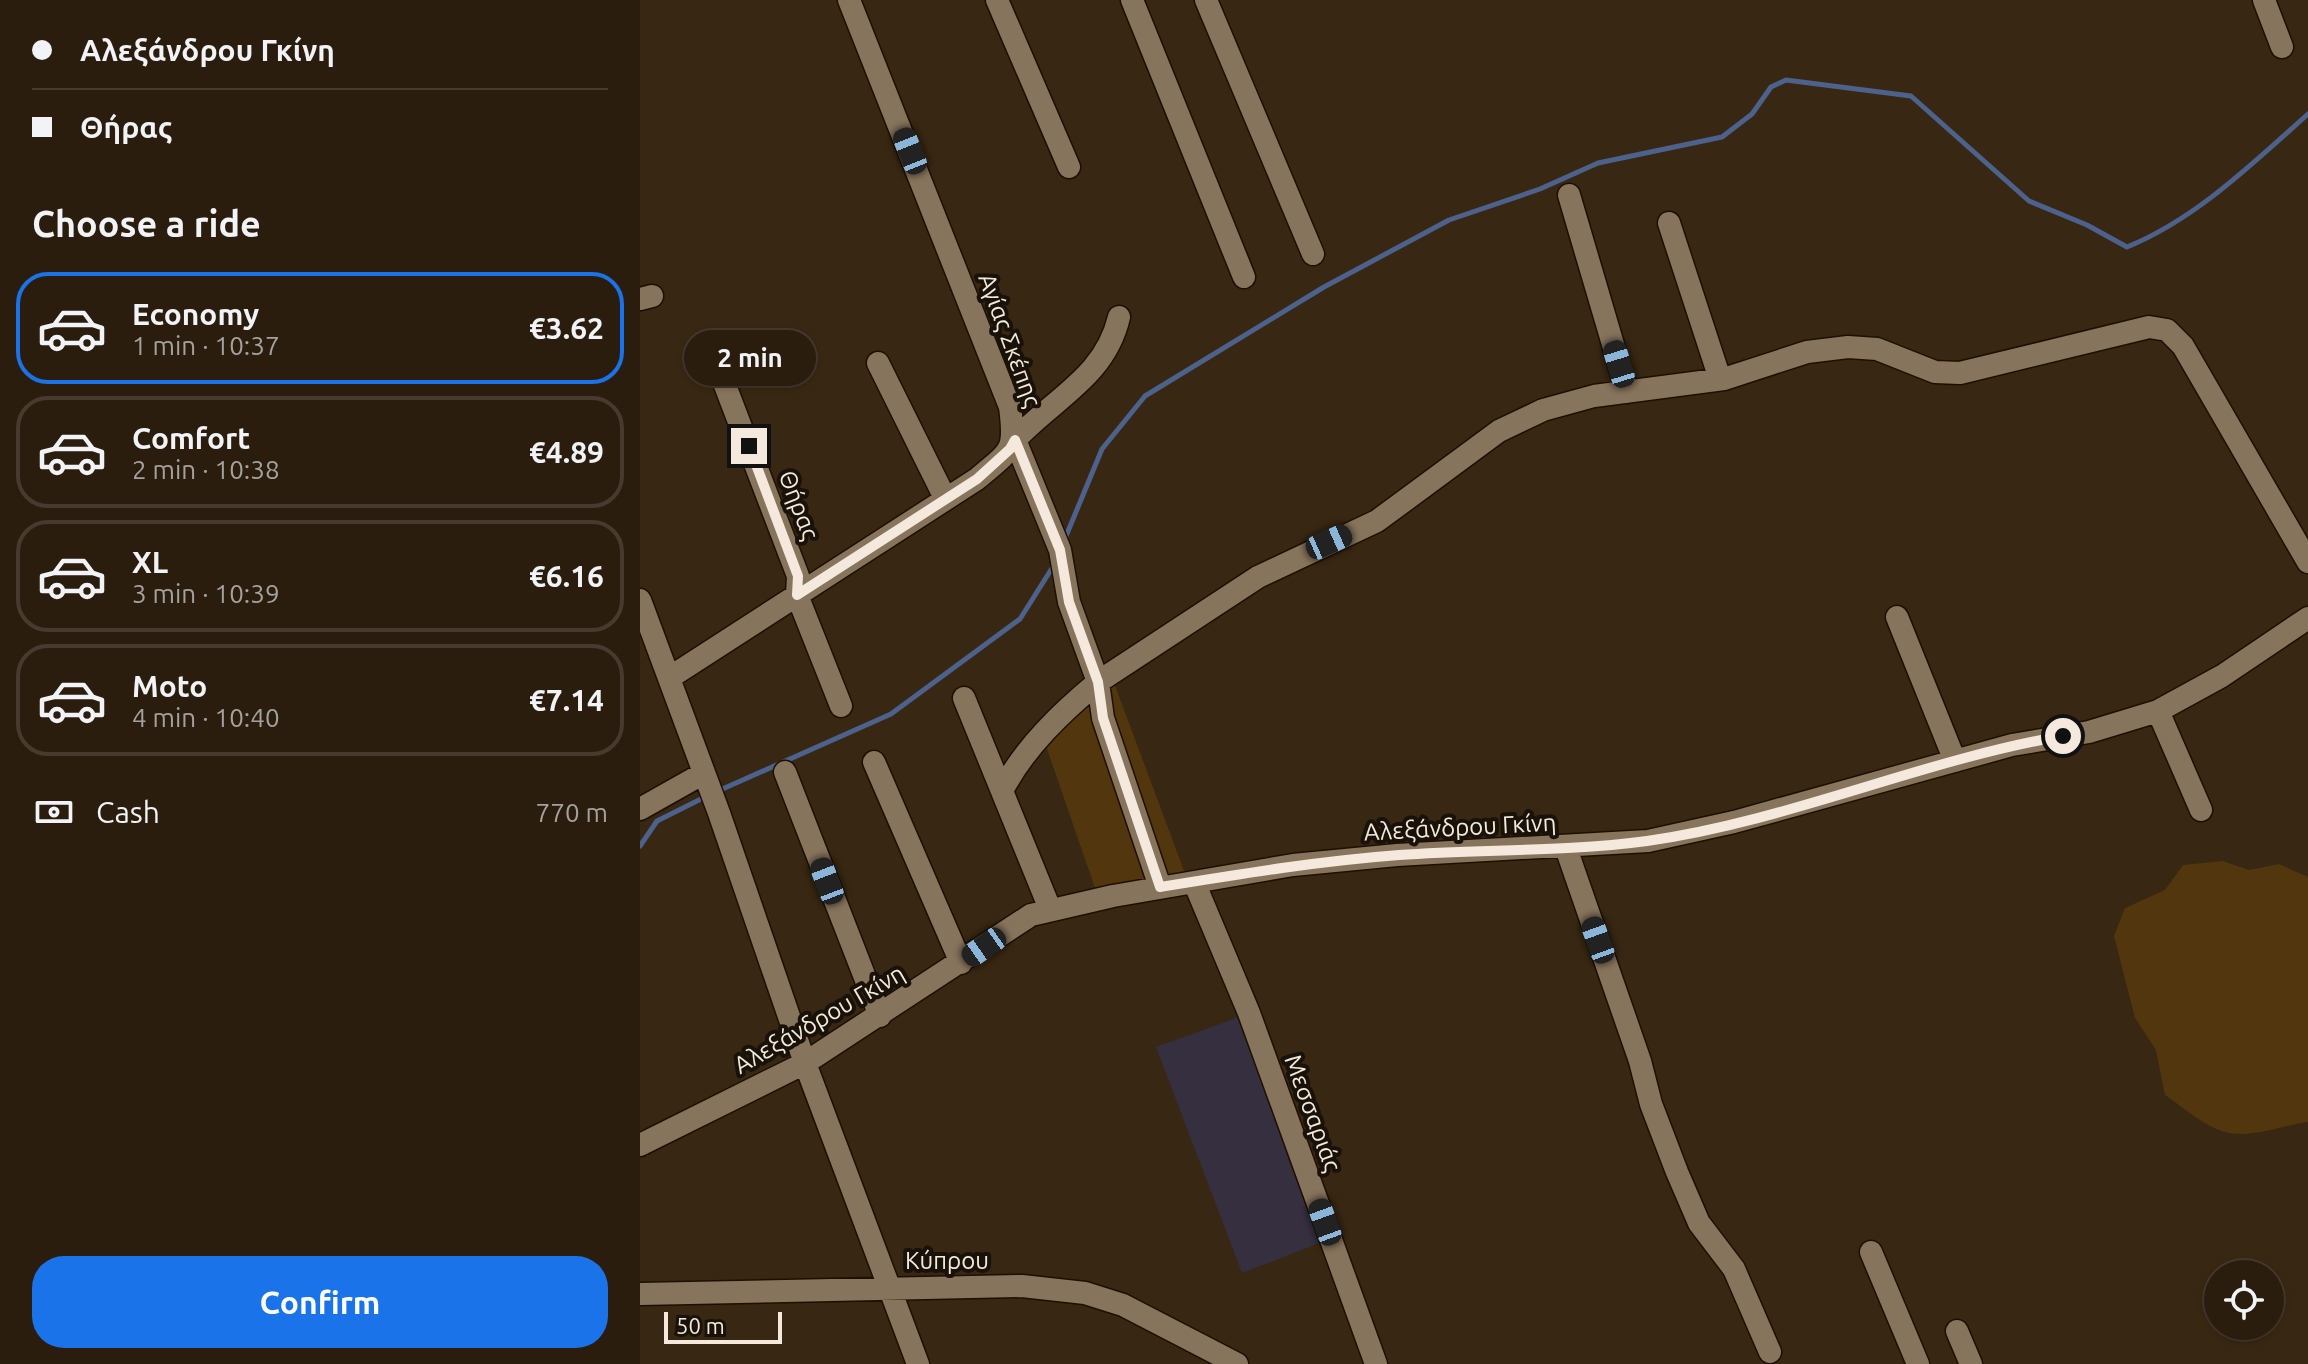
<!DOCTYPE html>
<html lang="en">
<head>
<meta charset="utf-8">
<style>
	:root { --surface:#2a1d0e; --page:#362a1c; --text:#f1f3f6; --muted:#a5a29e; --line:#463b2e; --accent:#1a73e8 }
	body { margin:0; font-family:Ubuntu,sans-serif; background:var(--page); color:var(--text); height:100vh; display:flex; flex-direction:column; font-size:30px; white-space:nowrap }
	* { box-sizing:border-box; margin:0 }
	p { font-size:26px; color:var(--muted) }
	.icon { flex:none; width:44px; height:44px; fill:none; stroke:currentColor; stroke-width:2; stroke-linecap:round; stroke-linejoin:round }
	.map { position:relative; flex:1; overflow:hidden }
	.panel { display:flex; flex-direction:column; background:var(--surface); width:640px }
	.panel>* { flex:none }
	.top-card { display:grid; align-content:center; height:176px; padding:0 32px; background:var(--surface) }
	.tools { position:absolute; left:1564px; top:1260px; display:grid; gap:16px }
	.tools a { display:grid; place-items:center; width:80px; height:80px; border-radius:50%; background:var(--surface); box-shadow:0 2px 6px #0004,0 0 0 2px var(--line); font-size:40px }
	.scale { position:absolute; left:24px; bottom:20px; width:118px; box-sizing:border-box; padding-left:8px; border:4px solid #f4e9dc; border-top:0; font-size:22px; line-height:28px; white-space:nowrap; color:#f4e9dc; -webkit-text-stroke:6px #191209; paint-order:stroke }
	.end { position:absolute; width:36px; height:36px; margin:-18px; border:10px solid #f4e9dc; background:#111; box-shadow:0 0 0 4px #111 }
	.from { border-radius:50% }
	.bubble { position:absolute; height:56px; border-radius:28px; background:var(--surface); box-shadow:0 2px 6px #0004,0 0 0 2px var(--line); font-size:26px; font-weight:700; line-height:56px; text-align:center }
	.car { position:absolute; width:24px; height:48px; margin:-24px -12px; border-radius:10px; box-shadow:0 0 6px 2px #0007; background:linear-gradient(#222 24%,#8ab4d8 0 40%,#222 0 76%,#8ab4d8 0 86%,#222 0) }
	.top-card b { display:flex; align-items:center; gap:28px; height:76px; font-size:30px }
	.top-card b+b { border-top:2px solid var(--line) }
	.top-card i { width:20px; height:20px; background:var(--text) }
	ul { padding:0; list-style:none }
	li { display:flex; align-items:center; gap:24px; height:112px; margin:0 16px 12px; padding:0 16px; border:4px solid var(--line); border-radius:32px }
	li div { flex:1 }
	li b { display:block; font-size:30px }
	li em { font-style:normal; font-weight:700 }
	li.selected { border-color:var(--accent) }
	li>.icon { width:72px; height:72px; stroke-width:1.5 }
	h2 { padding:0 32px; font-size:36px; line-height:96px }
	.pay { display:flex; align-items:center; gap:20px; height:88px; padding:0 32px; font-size:30px }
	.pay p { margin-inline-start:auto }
	.button { display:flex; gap:16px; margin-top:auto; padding:16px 32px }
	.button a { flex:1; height:92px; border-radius:32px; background:var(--accent); color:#fff; font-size:32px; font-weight:700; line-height:92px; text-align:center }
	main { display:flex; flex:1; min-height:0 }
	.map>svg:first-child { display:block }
</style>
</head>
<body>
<main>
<section class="panel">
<div class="top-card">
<b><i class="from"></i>Αλεξάνδρου Γκίνη</b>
<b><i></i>Θήρας</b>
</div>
<h2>Choose a ride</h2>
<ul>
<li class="selected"><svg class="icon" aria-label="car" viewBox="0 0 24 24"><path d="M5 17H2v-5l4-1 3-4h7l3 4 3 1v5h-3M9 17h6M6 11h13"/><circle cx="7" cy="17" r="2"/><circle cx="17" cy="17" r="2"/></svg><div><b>Economy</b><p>1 min · 10:37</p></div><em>€3.62</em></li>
<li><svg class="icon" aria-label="car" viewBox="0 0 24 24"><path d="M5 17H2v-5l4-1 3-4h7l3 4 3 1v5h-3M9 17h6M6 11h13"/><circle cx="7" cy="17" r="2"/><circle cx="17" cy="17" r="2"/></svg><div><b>Comfort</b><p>2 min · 10:38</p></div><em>€4.89</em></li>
<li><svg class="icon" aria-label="car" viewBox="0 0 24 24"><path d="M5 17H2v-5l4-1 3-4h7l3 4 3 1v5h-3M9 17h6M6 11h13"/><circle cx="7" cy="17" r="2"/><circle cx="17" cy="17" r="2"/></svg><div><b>XL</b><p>3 min · 10:39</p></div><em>€6.16</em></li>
<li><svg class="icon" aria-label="car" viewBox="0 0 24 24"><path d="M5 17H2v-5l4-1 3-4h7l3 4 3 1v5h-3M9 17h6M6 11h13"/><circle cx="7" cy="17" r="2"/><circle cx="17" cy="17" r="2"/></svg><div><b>Moto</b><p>4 min · 10:40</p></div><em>€7.14</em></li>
</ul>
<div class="pay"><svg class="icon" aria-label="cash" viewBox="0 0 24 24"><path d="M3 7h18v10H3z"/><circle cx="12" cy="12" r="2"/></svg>Cash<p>770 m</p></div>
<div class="button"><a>Confirm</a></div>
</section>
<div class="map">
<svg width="1668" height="1364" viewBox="0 0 1668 1364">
	<rect width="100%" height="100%" fill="#382712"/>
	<!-- education -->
	<path fill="#352f3f" d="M 602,1016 L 682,1242 L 602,1273 L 516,1047 Z"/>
	<!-- green -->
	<path fill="#52360d" d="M 473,680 L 546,876 L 456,891 L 406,746 Z
		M 1583,861 L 1609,870 L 1639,864 L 1668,877 L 1668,1122 C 1643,1125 1611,1139 1585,1132 C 1565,1127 1543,1107 1525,1095 L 1516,1050 L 1495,1018 L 1474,936 L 1485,908 L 1525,890 L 1543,865 Z"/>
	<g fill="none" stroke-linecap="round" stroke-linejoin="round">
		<!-- stream -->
		<path stroke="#4c618c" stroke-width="5" d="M 424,541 L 462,449 L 505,396 L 684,287 L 809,220 L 900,189 L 958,163 L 1082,137 L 1112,114 L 1131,87 L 1146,80 L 1271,96 L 1389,201 L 1447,225 L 1487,247 C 1556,219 1613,163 1668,114
			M 78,791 L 251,714 L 380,619 L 414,565
			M 0,846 L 17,821 L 65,797"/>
		<!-- minor casing -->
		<g stroke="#1e1000" stroke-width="25">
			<path id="minor" d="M 357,0 L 429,167
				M 492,0 L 604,277
				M 566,0 L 673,254
				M 1624,0 L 1642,47
				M 929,195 L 987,392
				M 1029,223 L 1080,379
				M 0,299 L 12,296
				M 479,317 C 465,377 414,398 375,440 L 420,550 L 429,602 L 458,682 L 463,718 L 520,887
				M 238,363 L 305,498
				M 78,367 L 158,576 L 157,595 L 201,706
				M 0,600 L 79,813 L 165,1063 L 278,1364
				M 1257,617 L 1315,761
				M 29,678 L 337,479 C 371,450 376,452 370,407 L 209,0
				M 324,698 L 410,909
				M 1518,711 L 1561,810
				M 234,762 L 321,963
				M 145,772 L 240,1016
				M 363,789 C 385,747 422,712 458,682 L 618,577 L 737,521 L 859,431 L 903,410 L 954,396 L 1084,379 L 1167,352 L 1208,347 L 1237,349 L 1295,372 L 1320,373 L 1509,327 L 1527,330 L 1543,346 L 1668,562
				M 0,809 L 64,773
				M 926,848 L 1000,1061 L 1011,1104 L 1037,1172 L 1059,1223 L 1094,1269 L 1130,1352
				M 554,882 L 609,1013 L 736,1364
				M 0,1145 L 165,1063 L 391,915 L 473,896 L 653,865 L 757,855 L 1008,841 L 1094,822 L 1372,745 L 1449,732 L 1518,711 L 1582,676 L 1668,618
				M 1231,1252 L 1278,1364
				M 0,1294 L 382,1286 L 445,1293 L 483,1305 L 597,1364
				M 1317,1331 L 1331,1364"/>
		</g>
		<!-- minor -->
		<use href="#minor" stroke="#87745c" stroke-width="22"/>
	</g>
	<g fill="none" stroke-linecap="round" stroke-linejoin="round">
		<!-- route -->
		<path stroke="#f4e9dc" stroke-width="10" d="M 109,446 L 158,576 L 157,595 L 337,479 L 370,449 L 375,440 L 420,550 L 429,602 L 458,682 L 463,718 L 520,887 C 600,874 679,861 759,855 C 842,849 925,852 1007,841 C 1149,821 1282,760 1423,736"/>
	</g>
	<g text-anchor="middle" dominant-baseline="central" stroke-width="8" stroke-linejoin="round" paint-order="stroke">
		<!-- street labels -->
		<g font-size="24" fill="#f4e9dc" stroke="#191209">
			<text transform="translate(370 340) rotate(70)">Αγίας Σκέπης</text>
			<text transform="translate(159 505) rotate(69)">Θήρας</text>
			<text transform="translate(820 827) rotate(-3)">Αλεξάνδρου Γκίνη</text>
			<text transform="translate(179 1019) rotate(-30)">Αλεξάνδρου Γκίνη</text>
			<text transform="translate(673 1113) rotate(70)">Μεσσαριάς</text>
			<text x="307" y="1260">Κύπρου</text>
		</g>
	</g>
</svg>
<div class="tools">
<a><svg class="icon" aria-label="locate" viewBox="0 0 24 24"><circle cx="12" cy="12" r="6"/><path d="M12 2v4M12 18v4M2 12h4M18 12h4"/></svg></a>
</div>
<div class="scale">50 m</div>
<i class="end from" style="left:1423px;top:736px"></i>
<i class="end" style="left:109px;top:446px"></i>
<div class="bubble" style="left:44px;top:330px;width:132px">2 min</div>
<i class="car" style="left:270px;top:151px;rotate:338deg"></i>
<i class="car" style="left:979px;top:364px;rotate:343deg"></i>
<i class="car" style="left:689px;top:542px;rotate:66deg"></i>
<i class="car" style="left:187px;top:881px;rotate:339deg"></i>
<i class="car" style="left:958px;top:940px;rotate:340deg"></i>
<i class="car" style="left:344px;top:947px;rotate:235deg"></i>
<i class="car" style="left:685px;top:1222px;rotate:340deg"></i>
</div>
</main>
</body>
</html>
